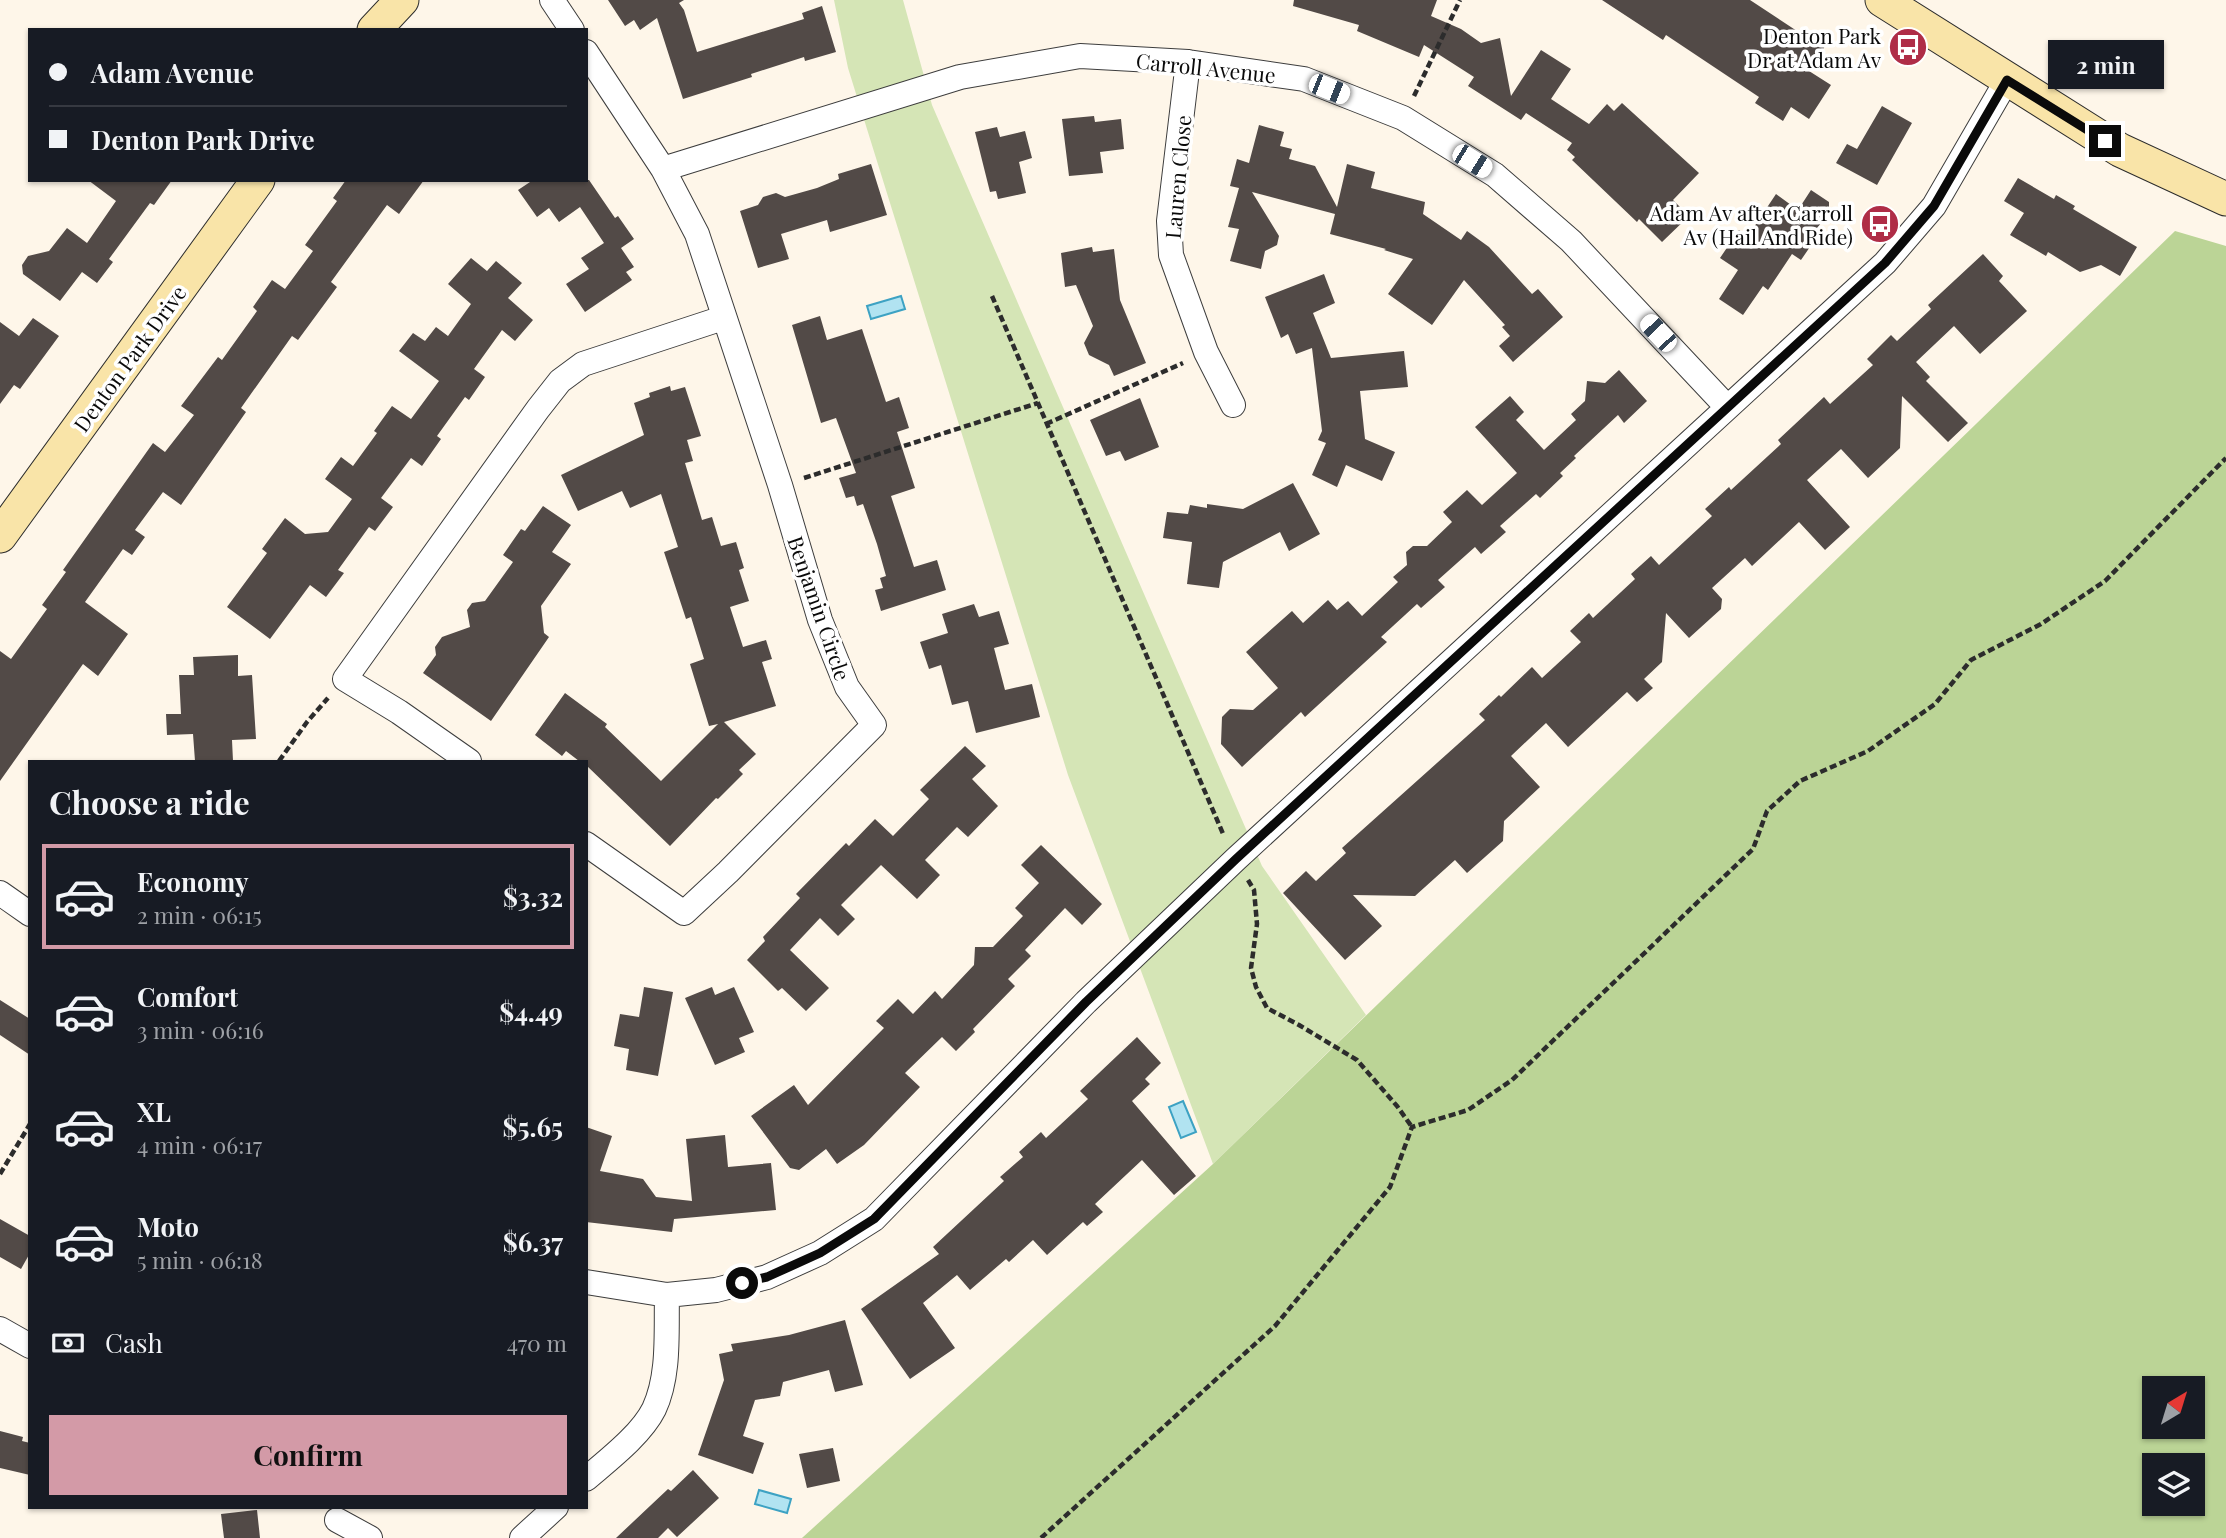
<!DOCTYPE html>
<html lang="en">
<head>
<meta charset="utf-8">
<style>
	:root { --surface:#171b24; --page:#20242c; --text:#f1f3f6; --muted:#9ea1a6; --line:#363941; --accent:#d39aa7 }
	body { margin:0; font-family:"Playfair Display",serif; background:var(--page); color:var(--text); height:100vh; display:flex; flex-direction:column; font-size:26px; white-space:nowrap }
	* { box-sizing:border-box; margin:0 }
	p { font-size:23px; color:var(--muted) }
	.icon { flex:none; width:38px; height:38px; fill:none; stroke:currentColor; stroke-width:2; stroke-linecap:round; stroke-linejoin:round }
	.map { position:relative; flex:1; overflow:hidden }
	.sheet { position:absolute; left:28px; top:760px; width:560px; height:749px; display:flex; flex-direction:column; background:var(--surface); border-radius:0px; box-shadow:0 2px 5px #0004 }
	.sheet>* { flex:none }
	.banner { position:absolute; left:28px; top:28px; width:560px; height:154px; border-radius:0px; box-shadow:0 2px 5px #0004; display:grid; align-content:center; height:154px; padding:0 21px; background:var(--surface) }
	.needle { width:46px; rotate:38deg }
	.controls { position:absolute; left:2142px; top:1376px; display:grid; gap:14px }
	.controls a { display:grid; place-items:center; width:63px; height:63px; border-radius:0px; background:var(--surface); box-shadow:0 2px 5px #0004; font-size:35px }
	.end { position:absolute; width:32px; height:32px; margin:-16px; border:9px solid #0a0a0a; background:#fff; box-shadow:0 0 0 4px #fff }
	.from { border-radius:50% }
	.bubble { position:absolute; height:49px; border-radius:0px; background:var(--surface); box-shadow:0 2px 5px #0004; font-size:23px; font-weight:700; line-height:49px; text-align:center }
	.car { position:absolute; width:21px; height:42px; margin:-21px -10px; border-radius:9px; box-shadow:0 0 5px 2px #0007; background:linear-gradient(#fff 24%,#345 0 40%,#fff 0 76%,#345 0 86%,#fff 0) }
	.banner b { display:flex; align-items:center; gap:24px; height:66px; font-size:26px }
	.banner b+b { border-top:2px solid var(--line) }
	.banner i { width:18px; height:18px; background:var(--text) }
	ul { padding:0; list-style:none }
	li { display:flex; align-items:center; gap:21px; height:105px; margin:0 14px 10px; padding:0 7px; border:4px solid transparent; border-radius:0px }
	li div { flex:1 }
	li b { display:block; font-size:26px }
	li em { font-style:normal; font-weight:700 }
	li.active { border-color:var(--accent) }
	li>.icon { width:63px; height:63px; stroke-width:1.5 }
	h2 { padding:0 21px; font-size:32px; line-height:84px }
	.pay { display:flex; align-items:center; gap:18px; height:77px; padding:0 21px; font-size:26px }
	.pay p { margin-inline-start:auto }
	.cta { display:flex; gap:14px; margin-top:auto; padding:14px 21px }
	.cta a { flex:1; height:80px; border-radius:0px; background:var(--accent); color:#111; font-size:28px; font-weight:700; line-height:80px; text-align:center }
	.map>svg:first-child { display:block }
</style>
</head>
<body>
<div class="map">
<svg width="2226" height="1538" viewBox="0 0 2226 1538">
	<rect width="100%" height="100%" fill="#fef6e9"/>
	<!-- green -->
	<path fill="#d5e5b6" d="M 834,0 L 903,0 L 932,105 L 1262,866 L 1366,1015 L 1213,1164 L 1068,775 L 848,68 Z"/>
	<!-- forest -->
	<path fill="#bbd496" fill-rule="evenodd" d="M 2175,231 L 2226,246 L 2226,1538 L 802,1538 L 1213,1164 ZM 2154,1388 L 2193,1388 L 2193,1426 L 2154,1426 ZM 2154,1465 L 2193,1465 L 2193,1503 L 2154,1503 Z"/>
	<!-- water -->
	<path fill="#b1e3f1" stroke="#3da2c3" stroke-width="2" d="M 901,296 L 905,309 L 871,319 L 867,306 Z
		M 1183,1101 L 1196,1132 L 1181,1138 L 1169,1107 Z
		M 759,1490 L 791,1499 L 787,1513 L 755,1504 Z"/>
	<!-- building -->
	<path fill="#524a47" d="M 608,0 L 684,0 L 679,3 L 684,10 L 697,52 L 804,19 L 802,13 L 822,6 L 836,52 L 805,61 L 804,57 L 751,74 L 752,77 L 683,99 L 657,18 L 640,30 L 634,20 L 625,26 Z
		M 1294,0 L 1437,0 L 1431,16 L 1461,29 L 1481,43 L 1500,38 L 1511,96 L 1541,50 L 1571,69 L 1551,99 L 1589,124 L 1607,104 L 1614,111 L 1622,103 L 1699,173 L 1673,200 L 1689,216 L 1662,242 L 1639,219 L 1637,222 L 1572,160 L 1575,157 L 1567,150 L 1572,143 L 1526,113 L 1521,120 L 1468,86 L 1474,77 L 1424,45 L 1419,57 L 1357,31 L 1359,25 L 1293,6 Z
		M 1602,0 L 1750,0 L 1800,33 L 1801,31 L 1825,46 L 1809,71 L 1831,85 L 1809,119 L 1791,107 L 1783,121 L 1755,103 L 1759,97 L 1666,35 L 1663,40 Z
		M 1882,106 L 1912,123 L 1877,185 L 1836,163 L 1847,144 L 1857,149 Z
		M 1094,116 L 1095,122 L 1121,119 L 1124,149 L 1100,152 L 1103,173 L 1069,176 L 1062,119 Z
		M 1259,125 L 1284,132 L 1280,146 L 1292,149 L 1289,159 L 1315,166 L 1337,207 L 1347,164 L 1375,172 L 1371,188 L 1425,202 L 1423,214 L 1461,240 L 1467,231 L 1489,247 L 1532,294 L 1538,289 L 1563,317 L 1513,362 L 1499,346 L 1510,336 L 1502,327 L 1505,325 L 1464,280 L 1432,325 L 1388,294 L 1413,259 L 1384,250 L 1386,249 L 1330,234 L 1335,214 L 1252,192 L 1279,236 L 1277,245 L 1265,251 L 1261,269 L 1230,261 L 1239,229 L 1228,227 L 1239,188 L 1230,186 L 1237,159 L 1249,163 Z
		M 997,127 L 1000,137 L 1025,131 L 1032,158 L 1019,162 L 1026,193 L 998,199 L 996,191 L 990,192 L 975,132 Z
		M 871,164 L 887,215 L 830,232 L 827,220 L 781,234 L 789,259 L 758,268 L 740,211 L 758,205 L 763,197 L 776,193 L 785,197 L 817,188 L 839,179 L 838,174 Z
		M 2018,178 L 2054,199 L 2056,195 L 2075,206 L 2073,209 L 2137,247 L 2120,276 L 2101,265 L 2080,272 L 2048,252 L 2046,256 L 2010,235 L 2024,213 L 2004,201 Z
		M 88,180 L 172,180 L 154,205 L 150,203 L 109,259 L 113,262 L 97,283 L 82,272 L 60,301 L 23,274 L 22,265 L 28,256 L 49,251 L 67,228 L 87,243 L 116,201 Z
		M 346,180 L 424,180 L 399,214 L 387,205 L 331,282 L 337,287 L 298,340 L 292,336 L 241,408 L 246,412 L 181,505 L 163,492 L 135,530 L 145,537 L 132,555 L 123,549 L 85,602 L 128,634 L 98,676 L 83,664 L 0,781 L 0,651 L 11,659 L 47,609 L 42,605 L 66,572 L 63,570 L 153,443 L 165,452 L 194,415 L 181,406 L 218,357 L 222,360 L 257,311 L 253,307 L 272,280 L 285,289 L 313,251 L 305,245 L 337,201 L 333,198 Z
		M 533,180 L 589,180 L 615,218 L 618,216 L 634,239 L 621,248 L 634,267 L 626,272 L 632,280 L 585,312 L 566,284 L 589,269 L 581,258 L 604,243 L 580,207 L 559,222 L 549,208 L 537,217 L 518,190 Z
		M 1811,190 L 1829,202 L 1829,211 L 1810,239 L 1814,241 L 1801,260 L 1792,254 L 1768,290 L 1763,286 L 1743,315 L 1719,299 L 1738,270 L 1720,258 L 1739,230 L 1748,236 L 1776,194 L 1798,210 Z
		M 1092,247 L 1093,252 L 1114,249 L 1120,300 L 1146,363 L 1114,376 L 1109,365 L 1089,355 L 1084,343 L 1093,326 L 1076,285 L 1065,287 L 1061,253 Z
		M 1983,254 L 2003,276 L 1999,281 L 2027,311 L 1980,354 L 1954,326 L 1916,362 L 1930,377 L 1926,381 L 1968,423 L 1948,442 L 1902,396 L 1900,448 L 1868,478 L 1841,449 L 1807,480 L 1850,527 L 1825,550 L 1799,522 L 1752,566 L 1745,558 L 1712,588 L 1722,599 L 1721,609 L 1689,638 L 1666,613 L 1662,662 L 1644,679 L 1653,688 L 1637,702 L 1627,692 L 1568,747 L 1546,723 L 1511,756 L 1540,787 L 1504,821 L 1503,841 L 1467,873 L 1455,860 L 1415,896 L 1353,895 L 1382,926 L 1345,960 L 1283,893 L 1306,871 L 1316,881 L 1346,853 L 1342,848 L 1485,720 L 1479,714 L 1499,695 L 1501,697 L 1532,667 L 1542,678 L 1581,642 L 1570,631 L 1589,613 L 1593,618 L 1635,579 L 1631,574 L 1651,556 L 1659,565 L 1712,516 L 1705,509 L 1729,487 L 1731,490 L 1781,444 L 1778,440 L 1824,397 L 1830,404 L 1873,365 L 1867,359 L 1891,335 L 1897,341 L 1931,309 L 1928,305 Z
		M 471,258 L 487,271 L 496,261 L 522,283 L 508,298 L 533,320 L 515,341 L 502,330 L 474,369 L 485,377 L 469,400 L 465,397 L 437,436 L 441,439 L 422,466 L 411,458 L 381,498 L 393,507 L 375,531 L 369,527 L 338,570 L 344,573 L 326,597 L 310,585 L 270,639 L 227,607 L 267,553 L 262,549 L 285,518 L 305,534 L 328,532 L 352,499 L 325,479 L 341,457 L 353,466 L 377,433 L 374,431 L 392,406 L 411,419 L 439,381 L 399,351 L 413,333 L 425,341 L 436,327 L 448,336 L 471,304 L 448,284 Z
		M 1324,274 L 1335,303 L 1313,313 L 1331,358 L 1404,351 L 1408,387 L 1360,391 L 1365,439 L 1395,452 L 1382,481 L 1346,465 L 1337,487 L 1312,475 L 1326,443 L 1318,440 L 1322,431 L 1312,348 L 1296,354 L 1288,334 L 1281,338 L 1265,297 Z
		M 820,316 L 827,340 L 862,329 L 886,402 L 899,397 L 909,428 L 897,432 L 915,488 L 891,496 L 914,567 L 937,560 L 946,590 L 881,611 L 875,590 L 883,588 L 880,578 L 886,576 L 877,544 L 863,504 L 857,506 L 854,496 L 846,498 L 839,478 L 856,473 L 836,418 L 821,423 L 792,325 Z
		M 33,318 L 59,336 L 20,389 L 14,385 L 0,404 L 0,322 L 19,336 Z
		M 1619,370 L 1647,401 L 1624,423 L 1618,415 L 1574,456 L 1576,458 L 1560,473 L 1563,476 L 1540,498 L 1536,494 L 1500,526 L 1506,532 L 1481,554 L 1475,547 L 1438,580 L 1445,587 L 1421,608 L 1417,604 L 1381,637 L 1387,642 L 1305,717 L 1301,712 L 1242,767 L 1221,744 L 1222,717 L 1230,709 L 1253,710 L 1278,688 L 1246,652 L 1292,611 L 1303,623 L 1328,600 L 1337,610 L 1348,601 L 1362,616 L 1398,582 L 1393,577 L 1407,565 L 1406,552 L 1413,546 L 1427,546 L 1452,522 L 1443,512 L 1467,490 L 1482,505 L 1517,473 L 1475,427 L 1510,396 L 1524,412 L 1516,420 L 1544,450 L 1576,420 L 1571,414 L 1585,401 L 1587,381 L 1605,383 Z
		M 670,386 L 671,391 L 685,387 L 701,436 L 687,440 L 693,461 L 685,463 L 702,520 L 712,517 L 721,546 L 736,542 L 744,568 L 739,570 L 749,601 L 730,607 L 743,647 L 766,640 L 772,659 L 762,662 L 776,706 L 724,722 L 756,754 L 739,770 L 743,774 L 718,799 L 716,798 L 670,846 L 586,765 L 586,761 L 579,761 L 566,751 L 562,756 L 535,735 L 565,693 L 607,724 L 605,727 L 661,781 L 718,724 L 709,726 L 690,664 L 704,659 L 691,617 L 686,619 L 664,552 L 678,547 L 661,494 L 630,508 L 622,491 L 578,511 L 561,475 L 644,435 L 634,403 L 650,397 L 649,393 Z
		M 1140,398 L 1159,447 L 1125,461 L 1120,451 L 1106,456 L 1090,420 Z
		M 1293,483 L 1320,534 L 1289,551 L 1280,532 L 1223,562 L 1219,588 L 1187,584 L 1192,542 L 1163,538 L 1167,512 L 1188,514 L 1190,505 L 1207,508 L 1207,504 L 1243,509 Z
		M 543,506 L 571,525 L 552,552 L 571,564 L 541,606 L 544,633 L 549,637 L 491,721 L 423,673 L 436,655 L 435,647 L 442,637 L 470,627 L 467,610 L 472,603 L 485,601 L 513,562 L 503,555 L 521,529 L 525,531 Z
		M 974,604 L 979,617 L 999,611 L 1009,644 L 994,648 L 1005,690 L 1032,684 L 1040,717 L 976,733 L 968,701 L 952,705 L 941,665 L 929,669 L 920,642 L 948,633 L 942,614 Z
		M 238,655 L 238,676 L 252,675 L 256,739 L 232,740 L 233,761 L 195,761 L 193,734 L 167,735 L 166,714 L 181,714 L 179,675 L 194,675 L 193,657 Z
		M 965,746 L 986,766 L 972,779 L 998,806 L 968,837 L 957,827 L 925,860 L 940,875 L 917,899 L 881,865 L 841,905 L 855,919 L 838,936 L 820,918 L 790,950 L 829,988 L 806,1011 L 782,988 L 778,991 L 747,960 L 765,941 L 763,937 L 800,898 L 796,894 L 846,843 L 849,846 L 875,819 L 893,836 L 929,799 L 920,790 Z
		M 1041,845 L 1102,904 L 1082,925 L 1065,908 L 1025,950 L 1031,956 L 1008,979 L 1015,986 L 973,1029 L 975,1032 L 956,1051 L 942,1037 L 905,1073 L 920,1087 L 864,1145 L 837,1164 L 826,1149 L 799,1170 L 790,1168 L 751,1116 L 794,1085 L 808,1105 L 884,1028 L 876,1021 L 898,999 L 913,1014 L 935,991 L 942,999 L 974,965 L 975,947 L 993,947 L 1023,916 L 1015,908 L 1039,883 L 1021,865 Z
		M 644,987 L 673,992 L 658,1076 L 626,1070 L 629,1049 L 614,1046 L 620,1014 L 639,1017 Z
		M 712,987 L 715,995 L 734,987 L 754,1032 L 739,1038 L 745,1052 L 715,1065 L 685,998 Z
		M 0,1000 L 30,1019 L 30,1055 L 0,1035 Z
		M 1137,1037 L 1161,1063 L 1145,1079 L 1150,1084 L 1132,1101 L 1196,1176 L 1174,1195 L 1142,1160 L 1095,1204 L 1103,1212 L 1087,1226 L 1083,1222 L 1047,1255 L 1033,1240 L 1009,1262 L 1006,1259 L 970,1290 L 957,1275 L 923,1303 L 955,1348 L 910,1379 L 861,1309 L 939,1254 L 933,1247 L 1004,1181 L 1000,1177 L 1023,1157 L 1019,1152 L 1041,1132 L 1046,1138 L 1088,1099 L 1080,1091 Z
		M 586,1127 L 612,1136 L 600,1171 L 643,1179 L 656,1197 L 692,1201 L 686,1139 L 725,1135 L 728,1167 L 771,1163 L 776,1210 L 674,1219 L 672,1232 L 586,1222 Z
		M 0,1219 L 30,1236 L 30,1253 L 21,1269 L 0,1257 Z
		M 845,1320 L 863,1385 L 835,1392 L 829,1370 L 783,1382 L 780,1396 L 755,1400 L 743,1436 L 764,1443 L 753,1474 L 698,1455 L 724,1380 L 719,1354 L 733,1351 L 731,1344 L 789,1335 Z
		M 0,1431 L 23,1437 L 22,1441 L 30,1443 L 30,1475 L 0,1468 Z
		M 833,1448 L 840,1481 L 807,1488 L 799,1454 Z
		M 693,1470 L 719,1498 L 677,1537 L 668,1528 L 658,1538 L 616,1538 L 668,1489 L 671,1491 Z
		M 257,1510 L 260,1538 L 224,1538 L 221,1514 Z"/>
	<g fill="none" stroke-linecap="round" stroke-linejoin="round">
		<!-- street casing -->
		<g stroke="#3d3d3d" stroke-width="26">
			<path id="street" d="M 552,0 L 572,30
				M 586,52 L 663,169 L 697,234 L 780,485 L 820,620 L 847,687 L 874,725 L 728,872 L 684,913 L 586,844
				M 1188,62 L 1169,221 L 1171,255 L 1206,352 L 1233,405
				M 663,169 L 960,77 L 1080,56 L 1188,62 L 1304,79 L 1403,118 L 1495,175 L 1571,241 L 1727,407
				M 469,761 L 399,712 L 345,679 L 538,409 L 560,381 L 583,364 L 723,318
				M 0,893 L 30,914
				M 586,1282 L 667,1295 L 716,1290 L 767,1277 L 820,1253 L 874,1219 L 1086,1002 L 1236,859 L 1885,263 L 1934,206 L 2007,80
				M 0,1329 L 30,1346
				M 586,1479 C 608,1460 641,1435 654,1409 C 670,1375 666,1331 667,1295
				M 337,1520 L 370,1538
				M 522,1538 L 556,1507"/>
		</g>
		<!-- secondary casing -->
		<g stroke="#2c2c2c" stroke-width="35">
			<path id="secondary" d="M 1882,0 L 2120,150 L 2226,199
				M 374,30 L 402,0
				M 0,536 L 258,180"/>
		</g>
		<!-- path -->
		<path stroke="#2c2c2c" stroke-width="4.5" stroke-dasharray="7 3.5" stroke-linecap="butt" d="M 1414,96 L 1460,0
			M 992,296 L 1224,836
			M 1046,424 L 1183,363
			M 804,478 L 1038,403
			M 279,761 L 307,722 L 328,698
			M 1248,880 L 1254,890 L 1257,924 L 1251,968 L 1256,987 L 1267,1008 L 1299,1025 L 1357,1060 L 1397,1106 L 1412,1127
			M 0,1174 L 30,1124
			M 1041,1538 L 1275,1326 L 1390,1187 L 1412,1127 L 1468,1110 L 1512,1080 L 1753,849 L 1767,811 L 1800,781 L 1868,751 L 1935,704 L 1971,660 L 2041,624 L 2105,581 L 2226,458"/>
		<!-- street -->
		<use href="#street" stroke="#fff" stroke-width="24"/>
		<!-- secondary -->
		<use href="#secondary" stroke="#f9e4a8" stroke-width="33"/>
	</g>
	<g fill="none" stroke-linecap="round" stroke-linejoin="round">
		<!-- route -->
		<path stroke="#0a0a0a" stroke-width="9" d="M 742,1283 L 767,1277 L 820,1253 L 874,1219 L 1086,1002 L 1236,859 L 1885,263 L 1934,206 L 2007,80 L 2105,141"/>
	</g>
	<!-- icons -->
	<defs>
		<g id="bus-disc" transform="scale(2.0125)"><circle r="9.5" fill="#af2d47" stroke="#fff"/><path d="M-5-6H5V4H4V6H2V4H-2V6H-4V4H-5ZM-3.5-4V0h7V-4ZM-3.5 1.2v1.5H-2V1.2ZM2 1.2v1.5H3.5V1.2Z" fill="#fff"/></g>
	</defs>
	<g fill-rule="evenodd">
		<use href="#bus-disc" x="1908" y="47"/>
		<use href="#bus-disc" x="1880" y="224"/>
	</g>
	<g text-anchor="middle" dominant-baseline="central" stroke-width="7" stroke-linejoin="round" paint-order="stroke">
		<!-- poi labels -->
		<g font-size="21" fill="#0a0a0a" stroke="#fff" text-anchor="end">
			<text x="1881" y="35">Denton Park<tspan x="1881" dy="24">Dr at Adam Av</tspan></text>
			<text x="1853" y="212">Adam Av after Carroll<tspan x="1853" dy="24">Av (Hail And Ride)</tspan></text>
		</g>
		<!-- street labels -->
		<g font-size="21" fill="#0a0a0a" stroke="#fff">
			<text transform="translate(1206 67) rotate(6)">Carroll Avenue</text>
			<text transform="translate(1177 177) rotate(-85)">Lauren Close</text>
			<text transform="translate(129 358) rotate(-54)">Denton Park Drive</text>
			<text transform="translate(820 608) rotate(71)">Benjamin Circle</text>
		</g>
	</g>
</svg>
<div class="controls">
<a><svg class="needle" viewBox="-14 -14 28 28"><path d="M0-13l5 13h-10z" fill="#e53935"/><path d="M0 13l5-13h-10z" fill="#9ea1a6"/></svg></a>
<a><svg class="icon" aria-label="layers" viewBox="0 0 24 24"><path d="M12 4l9 5-9 5-9-5zM3 14l9 5 9-5"/></svg></a>
</div>
<i class="end from" style="left:742px;top:1283px"></i>
<i class="end" style="left:2105px;top:141px"></i>
<div class="bubble" style="left:2048px;top:40px;width:116px">2 min</div>
<i class="car" style="left:1329px;top:89px;rotate:112deg"></i>
<i class="car" style="left:1472px;top:161px;rotate:122deg"></i>
<i class="car" style="left:1658px;top:333px;rotate:317deg"></i>
<div class="banner">
<b><i class="from"></i>Adam Avenue</b>
<b><i></i>Denton Park Drive</b>
</div>
<section class="sheet">
<h2>Choose a ride</h2>
<ul>
<li class="active"><svg class="icon" aria-label="car" viewBox="0 0 24 24"><path d="M5 17H2v-5l4-1 3-4h7l3 4 3 1v5h-3M9 17h6M6 11h13"/><circle cx="7" cy="17" r="2"/><circle cx="17" cy="17" r="2"/></svg><div><b>Economy</b><p>2 min · 06:15</p></div><em>$3.32</em></li>
<li><svg class="icon" aria-label="car" viewBox="0 0 24 24"><path d="M5 17H2v-5l4-1 3-4h7l3 4 3 1v5h-3M9 17h6M6 11h13"/><circle cx="7" cy="17" r="2"/><circle cx="17" cy="17" r="2"/></svg><div><b>Comfort</b><p>3 min · 06:16</p></div><em>$4.49</em></li>
<li><svg class="icon" aria-label="car" viewBox="0 0 24 24"><path d="M5 17H2v-5l4-1 3-4h7l3 4 3 1v5h-3M9 17h6M6 11h13"/><circle cx="7" cy="17" r="2"/><circle cx="17" cy="17" r="2"/></svg><div><b>XL</b><p>4 min · 06:17</p></div><em>$5.65</em></li>
<li><svg class="icon" aria-label="car" viewBox="0 0 24 24"><path d="M5 17H2v-5l4-1 3-4h7l3 4 3 1v5h-3M9 17h6M6 11h13"/><circle cx="7" cy="17" r="2"/><circle cx="17" cy="17" r="2"/></svg><div><b>Moto</b><p>5 min · 06:18</p></div><em>$6.37</em></li>
</ul>
<div class="pay"><svg class="icon" aria-label="cash" viewBox="0 0 24 24"><path d="M3 7h18v10H3z"/><circle cx="12" cy="12" r="2"/></svg>Cash<p>470 m</p></div>
<div class="cta"><a>Confirm</a></div>
</section>
</div>
</body>
</html>
